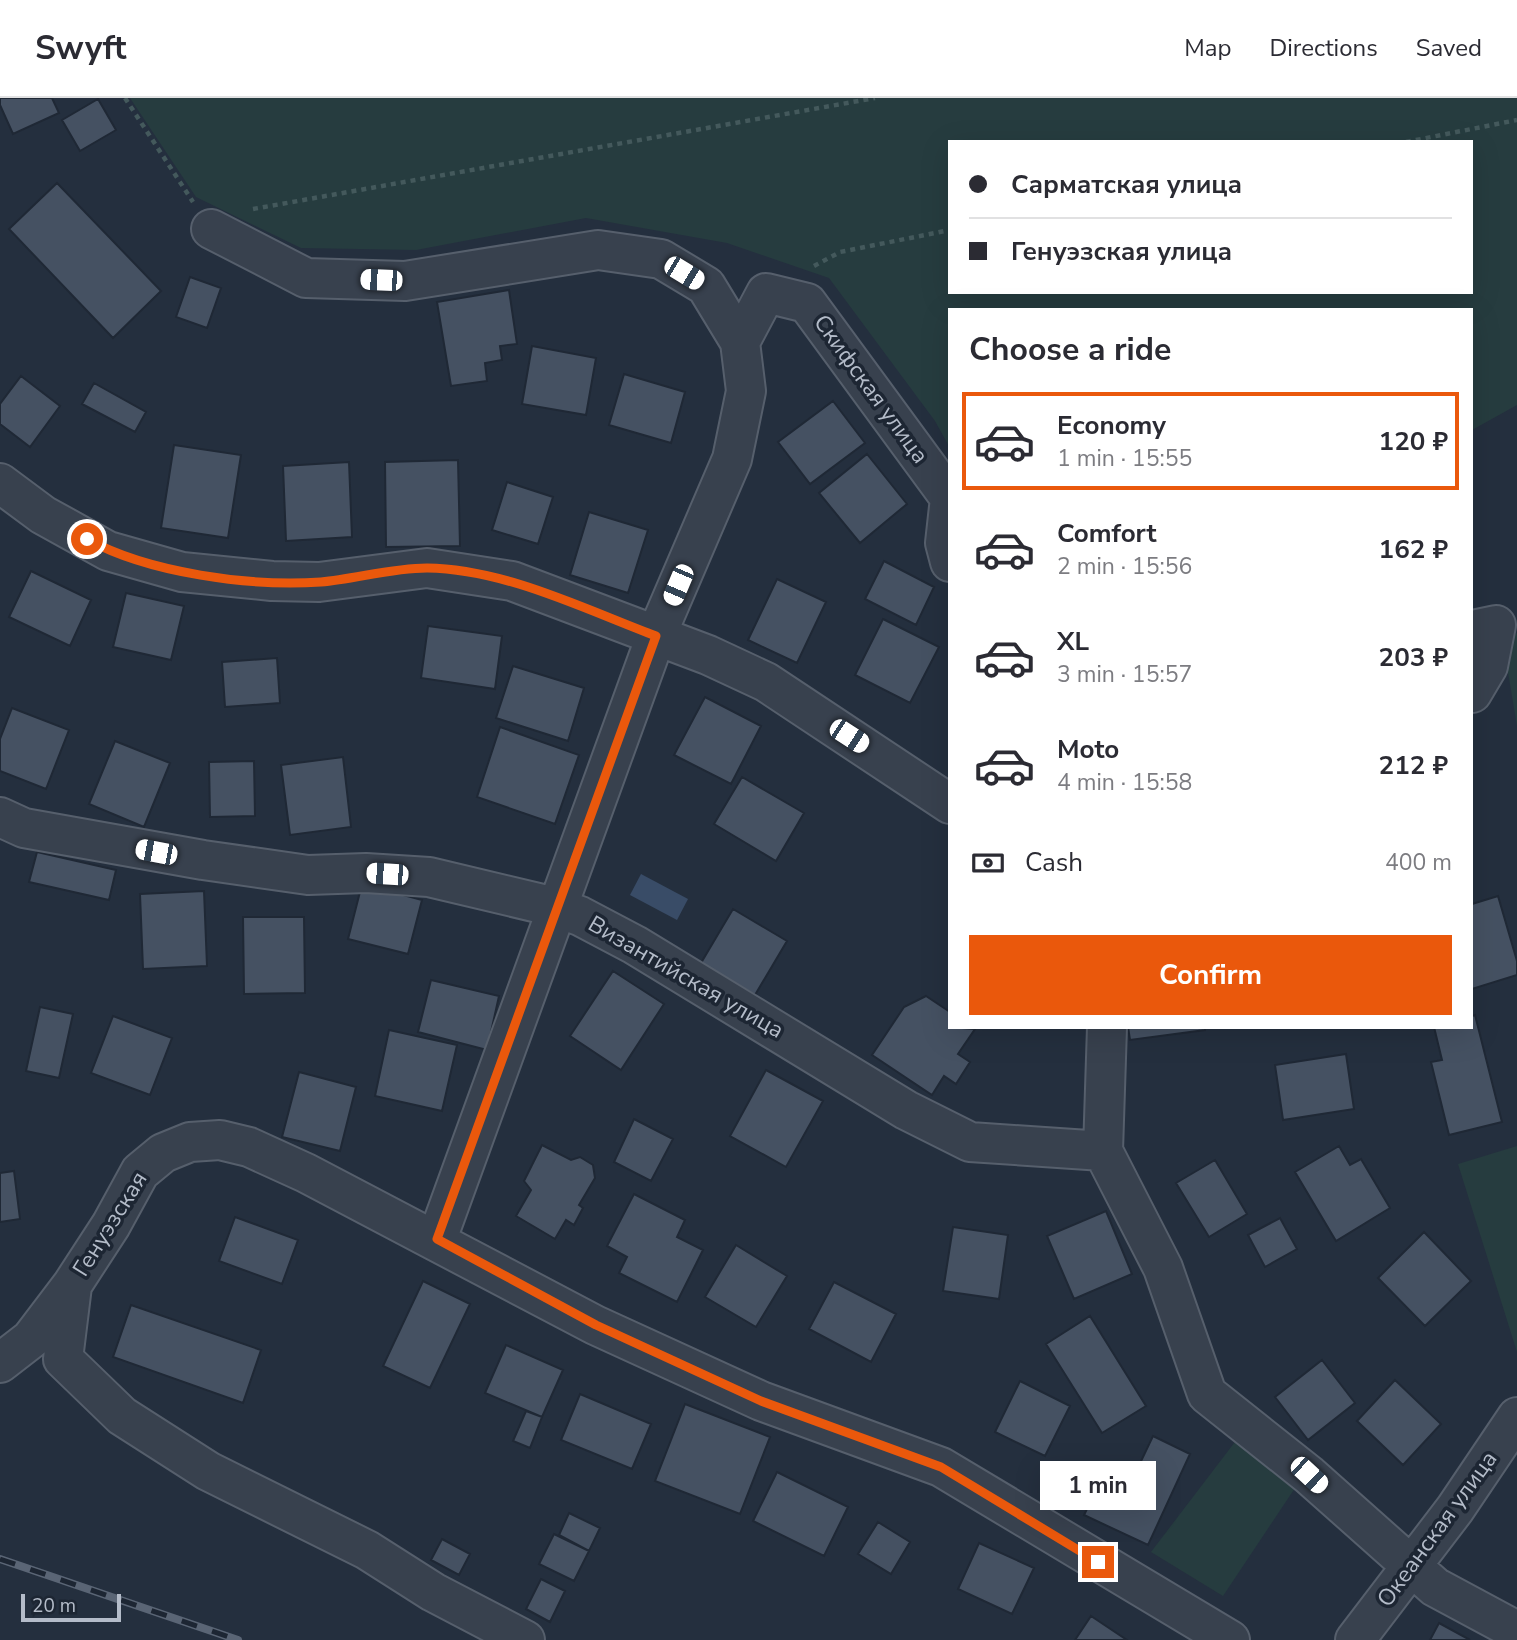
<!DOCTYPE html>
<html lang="en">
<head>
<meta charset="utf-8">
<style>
	:root { --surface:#fff; --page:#f7f7f7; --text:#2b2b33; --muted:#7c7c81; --line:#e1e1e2; --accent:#ea580c }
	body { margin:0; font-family:"Nunito Sans",sans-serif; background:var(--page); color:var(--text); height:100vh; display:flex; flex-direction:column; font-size:26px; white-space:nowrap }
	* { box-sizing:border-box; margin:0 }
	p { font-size:23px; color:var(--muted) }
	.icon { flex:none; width:38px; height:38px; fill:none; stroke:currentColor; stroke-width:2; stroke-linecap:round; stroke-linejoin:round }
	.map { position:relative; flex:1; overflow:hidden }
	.drawer { position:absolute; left:948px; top:210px; width:525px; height:721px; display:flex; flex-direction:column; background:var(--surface); border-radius:0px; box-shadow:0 7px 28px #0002 }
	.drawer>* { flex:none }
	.hud { position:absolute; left:948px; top:42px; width:525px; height:154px; border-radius:0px; box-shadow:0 7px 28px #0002; display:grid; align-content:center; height:154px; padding:0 21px; background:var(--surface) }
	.scale { position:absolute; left:21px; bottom:18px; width:100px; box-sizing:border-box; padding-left:7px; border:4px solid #b4bcc9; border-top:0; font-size:19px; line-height:24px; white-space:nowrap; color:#b4bcc9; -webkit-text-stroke:5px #1d2633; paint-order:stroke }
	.end { position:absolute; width:32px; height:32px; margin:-16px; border:9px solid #ea580c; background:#fff; box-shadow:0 0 0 4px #fff }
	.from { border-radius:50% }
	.bubble { position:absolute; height:49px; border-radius:0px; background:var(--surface); box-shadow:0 7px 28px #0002; font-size:23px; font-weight:700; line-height:49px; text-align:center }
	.car { position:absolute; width:21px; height:42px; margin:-21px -10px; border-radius:9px; box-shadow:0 0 5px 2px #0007; background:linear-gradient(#fff 24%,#345 0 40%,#fff 0 76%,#345 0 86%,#fff 0) }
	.hud b { display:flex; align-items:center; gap:24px; height:66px; font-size:26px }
	.hud b+b { border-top:2px solid var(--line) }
	.hud i { width:18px; height:18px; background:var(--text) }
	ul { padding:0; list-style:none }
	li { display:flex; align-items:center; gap:21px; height:98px; margin:0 14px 10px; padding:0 7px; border:4px solid transparent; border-radius:0px }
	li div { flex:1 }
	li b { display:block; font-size:26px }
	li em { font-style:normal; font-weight:700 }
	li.selected { border-color:var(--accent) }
	li>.icon { width:63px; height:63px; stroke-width:1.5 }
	h2 { padding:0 21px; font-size:32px; line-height:84px }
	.pay { display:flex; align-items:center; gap:18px; height:77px; padding:0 21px; font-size:26px }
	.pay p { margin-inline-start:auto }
	.action { display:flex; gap:14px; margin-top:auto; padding:14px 21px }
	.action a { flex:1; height:80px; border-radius:0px; background:var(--accent); color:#fff; font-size:28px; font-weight:700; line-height:80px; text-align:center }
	header { display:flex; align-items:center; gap:42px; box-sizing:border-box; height:98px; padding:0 35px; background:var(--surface); border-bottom:2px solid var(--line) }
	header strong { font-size:33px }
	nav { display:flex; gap:38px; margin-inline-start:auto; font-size:24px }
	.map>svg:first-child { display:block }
</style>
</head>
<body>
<header>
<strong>Swyft</strong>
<nav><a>Map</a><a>Directions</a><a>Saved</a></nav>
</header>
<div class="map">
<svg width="1517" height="1542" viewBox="0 0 1517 1542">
	<rect width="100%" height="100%" fill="#242f3e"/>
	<!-- green -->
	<path fill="#263c3f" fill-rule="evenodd" d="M 130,0 L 1517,0 L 1517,307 L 1472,332 L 1472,212 L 950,212 L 950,350 L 935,323 L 829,180 L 727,145 L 586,120 L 416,152 L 301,150 L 196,99 ZM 950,44 L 1472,44 L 1472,194 L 950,194 Z
		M 1517,535 L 1517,628 L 1503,544 Z
		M 1517,1048 L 1517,1254 L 1458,1066 Z
		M 1241,1336 L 1299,1384 L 1223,1498 L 1151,1454 Z"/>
	<!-- water -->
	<path fill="#394c67" d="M 641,776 L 688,801 L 677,822 L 630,797 Z"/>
	<!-- building -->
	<path fill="#455162" stroke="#1f2835" stroke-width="2" d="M 0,0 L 52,0 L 59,15 L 13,36 L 0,7 Z
		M 98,1 L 116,32 L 80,53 L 62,22 Z
		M 57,85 L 161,193 L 113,240 L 9,131 Z
		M 190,179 L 221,190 L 207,230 L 176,219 Z
		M 509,192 L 517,246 L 500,248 L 502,262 L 485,265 L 487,283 L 451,288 L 437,204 Z
		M 532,248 L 596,260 L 586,317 L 522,306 Z
		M 624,276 L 685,294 L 671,345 L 609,327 Z
		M 21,278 L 60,308 L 30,349 L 0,326 L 0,306 Z
		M 94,285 L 146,314 L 135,334 L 82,306 Z
		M 833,303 L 865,345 L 810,386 L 778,344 Z
		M 174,347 L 241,357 L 228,440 L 161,430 Z
		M 867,356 L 907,406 L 860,445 L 819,395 Z
		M 458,362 L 460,448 L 386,449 L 385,364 Z
		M 349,364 L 352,439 L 286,443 L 283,368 Z
		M 507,384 L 553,399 L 538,446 L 492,432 Z
		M 589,414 L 648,432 L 628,495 L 570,477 Z
		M 884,463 L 934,489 L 916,527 L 865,501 Z
		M 31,473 L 91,502 L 70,548 L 9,519 Z
		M 777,481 L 826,504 L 797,565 L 748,542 Z
		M 126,495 L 184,508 L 171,562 L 113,549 Z
		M 883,521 L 939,549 L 910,605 L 855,577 Z
		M 428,528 L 502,538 L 495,591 L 421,580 Z
		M 277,560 L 280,605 L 225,609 L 222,564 Z
		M 513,568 L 584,590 L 568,643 L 496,620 Z
		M 705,599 L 761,628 L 731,686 L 674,657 Z
		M 12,610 L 69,632 L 46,691 L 0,673 L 0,641 Z
		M 500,629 L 579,657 L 555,726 L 477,699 Z
		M 115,643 L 170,665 L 144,729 L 89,706 Z
		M 343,659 L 351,729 L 290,737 L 281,667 Z
		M 254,663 L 255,718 L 210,719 L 209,664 Z
		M 742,679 L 804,715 L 776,763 L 714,726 Z
		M 37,754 L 116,772 L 109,802 L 29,784 Z
		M 362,786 L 422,802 L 408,856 L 348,841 Z
		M 204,793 L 207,868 L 143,871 L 140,796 Z
		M 1498,798 L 1517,863 L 1517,877 L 1472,891 L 1472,806 Z
		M 733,811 L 787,843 L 755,897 L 701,865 Z
		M 243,819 L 304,819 L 305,895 L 244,896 Z
		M 613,873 L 664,906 L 621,972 L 570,938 Z
		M 431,882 L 499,898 L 487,952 L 418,934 Z
		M 926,898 L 950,914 L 950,929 L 975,931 L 958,956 L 970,964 L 956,986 L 944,978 L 932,997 L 872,957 L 904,909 Z
		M 40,909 L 73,916 L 59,980 L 26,973 Z
		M 1475,917 L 1502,1024 L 1449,1037 L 1431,964 L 1442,962 L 1434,929 L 1472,929 L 1472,918 Z
		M 113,918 L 172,940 L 150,997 L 91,975 Z
		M 1128,929 L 1205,929 L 1205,932 L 1130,942 Z
		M 389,932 L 457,947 L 442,1013 L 375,998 Z
		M 1346,956 L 1354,1011 L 1283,1022 L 1275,967 Z
		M 766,972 L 823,1003 L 786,1069 L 730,1038 Z
		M 299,974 L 356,989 L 340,1053 L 282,1039 Z
		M 634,1021 L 673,1041 L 651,1083 L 614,1064 Z
		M 542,1047 L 571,1062 L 580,1059 L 593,1067 L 595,1080 L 579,1107 L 583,1110 L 574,1127 L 566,1122 L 555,1141 L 516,1118 L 531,1092 L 524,1083 Z
		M 1339,1048 L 1350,1067 L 1361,1061 L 1390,1110 L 1336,1143 L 1295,1074 Z
		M 1215,1062 L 1247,1116 L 1209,1139 L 1176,1085 Z
		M 14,1073 L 20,1121 L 0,1124 L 0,1075 Z
		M 634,1096 L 685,1122 L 677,1139 L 703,1152 L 677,1204 L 619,1175 L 627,1159 L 607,1148 Z
		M 1106,1113 L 1132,1176 L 1074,1201 L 1047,1138 Z
		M 235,1119 L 298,1142 L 282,1186 L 219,1163 Z
		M 1280,1120 L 1297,1151 L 1265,1169 L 1248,1137 Z
		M 953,1129 L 1008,1137 L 999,1201 L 943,1193 Z
		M 1424,1134 L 1471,1183 L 1425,1228 L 1378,1180 Z
		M 736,1147 L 787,1178 L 756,1229 L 705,1199 Z
		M 423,1183 L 470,1206 L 430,1290 L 383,1268 Z
		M 834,1184 L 896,1216 L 871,1264 L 809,1231 Z
		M 131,1207 L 261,1252 L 243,1305 L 113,1259 Z
		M 1090,1218 L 1146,1308 L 1102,1335 L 1046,1246 Z
		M 506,1247 L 563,1272 L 542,1319 L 485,1295 Z
		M 1322,1262 L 1355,1305 L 1308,1342 L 1275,1299 Z
		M 1395,1282 L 1441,1326 L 1403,1367 L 1357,1323 Z
		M 1020,1283 L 1070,1308 L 1045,1358 L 995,1334 Z
		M 580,1296 L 651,1326 L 632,1371 L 561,1342 Z
		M 685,1306 L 770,1339 L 740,1416 L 655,1383 Z
		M 526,1313 L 542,1319 L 530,1350 L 513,1343 Z
		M 1153,1338 L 1190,1356 L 1148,1447 L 1084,1417 L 1109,1366 L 1134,1378 Z
		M 777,1374 L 848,1409 L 824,1458 L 753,1423 Z
		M 569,1415 L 600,1430 L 589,1453 L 559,1437 Z
		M 878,1424 L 910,1444 L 891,1476 L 858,1456 Z
		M 554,1436 L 589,1453 L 574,1483 L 539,1466 Z
		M 442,1441 L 470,1456 L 459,1477 L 431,1462 Z
		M 979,1445 L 1034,1470 L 1012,1516 L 958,1491 Z
		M 541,1481 L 565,1493 L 550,1524 L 526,1511 Z
		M 1091,1518 L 1127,1542 L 1075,1542 Z
		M 1439,1525 L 1470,1542 L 1430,1542 Z"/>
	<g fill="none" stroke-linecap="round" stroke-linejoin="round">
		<!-- minor casing -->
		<g stroke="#565f6c" stroke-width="42">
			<path id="minor" d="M 211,131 L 306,180 L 405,183 L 598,152 L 661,161 L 706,188 L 740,244 L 746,293 L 732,361 L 656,538 L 437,1141
				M 740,244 L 766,195 L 807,205 L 950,400 L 945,445 L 950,464
				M 0,385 L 43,417 L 108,453 L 182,474 L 272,483 L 319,484 L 427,470 L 512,483 L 708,557 L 766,584 L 950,706
				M 1472,532 L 1496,527 L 1488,568 L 1472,595
				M 0,719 L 24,730 L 203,762 L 308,777 L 366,775 L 429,779 L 555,809 L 580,818 L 635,847 L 906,1012 L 970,1044 L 1103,1053
				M 1107,929 L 1103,1053 L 1163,1170 L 1207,1296 L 1309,1377 L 1435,1489 L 1517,1533
				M 72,1188 L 63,1261 L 122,1318 L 208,1373 L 367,1452 L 433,1494 L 525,1542
				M 0,1265 L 31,1241 L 72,1187 L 111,1127 L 140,1074 L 163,1055 L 190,1044 L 220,1042 L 249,1049 L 306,1075 L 595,1227 L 761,1303 L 941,1369 L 1230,1542
				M 1355,1542 L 1455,1411 L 1517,1319"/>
		</g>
		<!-- path -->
		<path stroke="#44595c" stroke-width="4.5" stroke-dasharray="5 5" stroke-linecap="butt" d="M 125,0 L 193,104
			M 1406,44 L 1517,22
			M 253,111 L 875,0
			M 814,168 L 840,154 L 950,132"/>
		<!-- minor -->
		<use href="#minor" stroke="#38414e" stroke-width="38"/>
		<!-- rail casing -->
		<g stroke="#5a6575" stroke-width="8">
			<path id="rail" d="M 0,1461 L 238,1542"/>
		</g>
		<!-- rail -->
		<use href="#rail" stroke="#1d2633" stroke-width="5" stroke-dasharray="16" stroke-linecap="butt"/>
	</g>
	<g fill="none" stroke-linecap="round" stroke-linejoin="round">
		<!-- route -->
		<path stroke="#ea580c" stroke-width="9" d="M 87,441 C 148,475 251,489 321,484 C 355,481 392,470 427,470 C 505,471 584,511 656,538 L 437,1141 L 596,1227 L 761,1303 L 941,1369 L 1098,1464"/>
	</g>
	<g text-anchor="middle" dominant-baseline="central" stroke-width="7" stroke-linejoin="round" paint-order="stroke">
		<!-- street labels -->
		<g font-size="23" fill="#b4bcc9" stroke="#1d2633">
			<text transform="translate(871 291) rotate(54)">Скифская улица</text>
			<text transform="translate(686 879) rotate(30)">Византийская улица</text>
			<text transform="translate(110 1126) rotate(-58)">Генуэзская</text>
			<text transform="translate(1437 1431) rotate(-54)">Океанская улица</text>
		</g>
	</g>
</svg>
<div class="scale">20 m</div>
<i class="end from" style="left:87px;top:441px"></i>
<i class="end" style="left:1098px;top:1464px"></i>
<div class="bubble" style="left:1040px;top:1363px;width:116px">1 min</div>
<i class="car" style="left:684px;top:175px;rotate:121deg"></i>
<i class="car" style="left:381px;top:182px;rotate:272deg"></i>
<i class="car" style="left:678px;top:487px;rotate:203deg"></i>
<i class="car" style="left:849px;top:638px;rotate:123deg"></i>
<i class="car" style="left:156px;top:754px;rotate:281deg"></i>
<i class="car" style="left:387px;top:776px;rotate:274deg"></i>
<i class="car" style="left:1309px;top:1377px;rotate:133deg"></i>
<div class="hud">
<b><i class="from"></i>Сарматская улица</b>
<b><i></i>Генуэзская улица</b>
</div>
<section class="drawer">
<h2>Choose a ride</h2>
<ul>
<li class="selected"><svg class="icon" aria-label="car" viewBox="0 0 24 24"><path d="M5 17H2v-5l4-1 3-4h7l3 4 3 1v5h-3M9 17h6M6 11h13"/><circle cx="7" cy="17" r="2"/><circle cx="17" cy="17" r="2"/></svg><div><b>Economy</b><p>1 min · 15:55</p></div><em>120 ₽</em></li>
<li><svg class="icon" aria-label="car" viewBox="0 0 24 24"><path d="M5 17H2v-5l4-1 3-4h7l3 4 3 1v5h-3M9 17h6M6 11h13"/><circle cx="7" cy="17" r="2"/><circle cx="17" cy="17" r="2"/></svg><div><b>Comfort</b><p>2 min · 15:56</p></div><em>162 ₽</em></li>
<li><svg class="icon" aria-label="car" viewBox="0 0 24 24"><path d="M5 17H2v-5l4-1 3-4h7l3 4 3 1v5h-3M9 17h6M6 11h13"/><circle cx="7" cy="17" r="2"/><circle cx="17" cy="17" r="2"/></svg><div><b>XL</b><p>3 min · 15:57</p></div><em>203 ₽</em></li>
<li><svg class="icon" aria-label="car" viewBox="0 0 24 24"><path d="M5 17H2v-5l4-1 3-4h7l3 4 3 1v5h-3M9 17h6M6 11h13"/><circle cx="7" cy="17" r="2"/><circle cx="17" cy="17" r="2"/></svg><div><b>Moto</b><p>4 min · 15:58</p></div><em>212 ₽</em></li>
</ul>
<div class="pay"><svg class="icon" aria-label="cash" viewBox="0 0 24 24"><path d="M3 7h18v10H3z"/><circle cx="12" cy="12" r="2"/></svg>Cash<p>400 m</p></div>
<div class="action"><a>Confirm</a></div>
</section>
</div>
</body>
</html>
